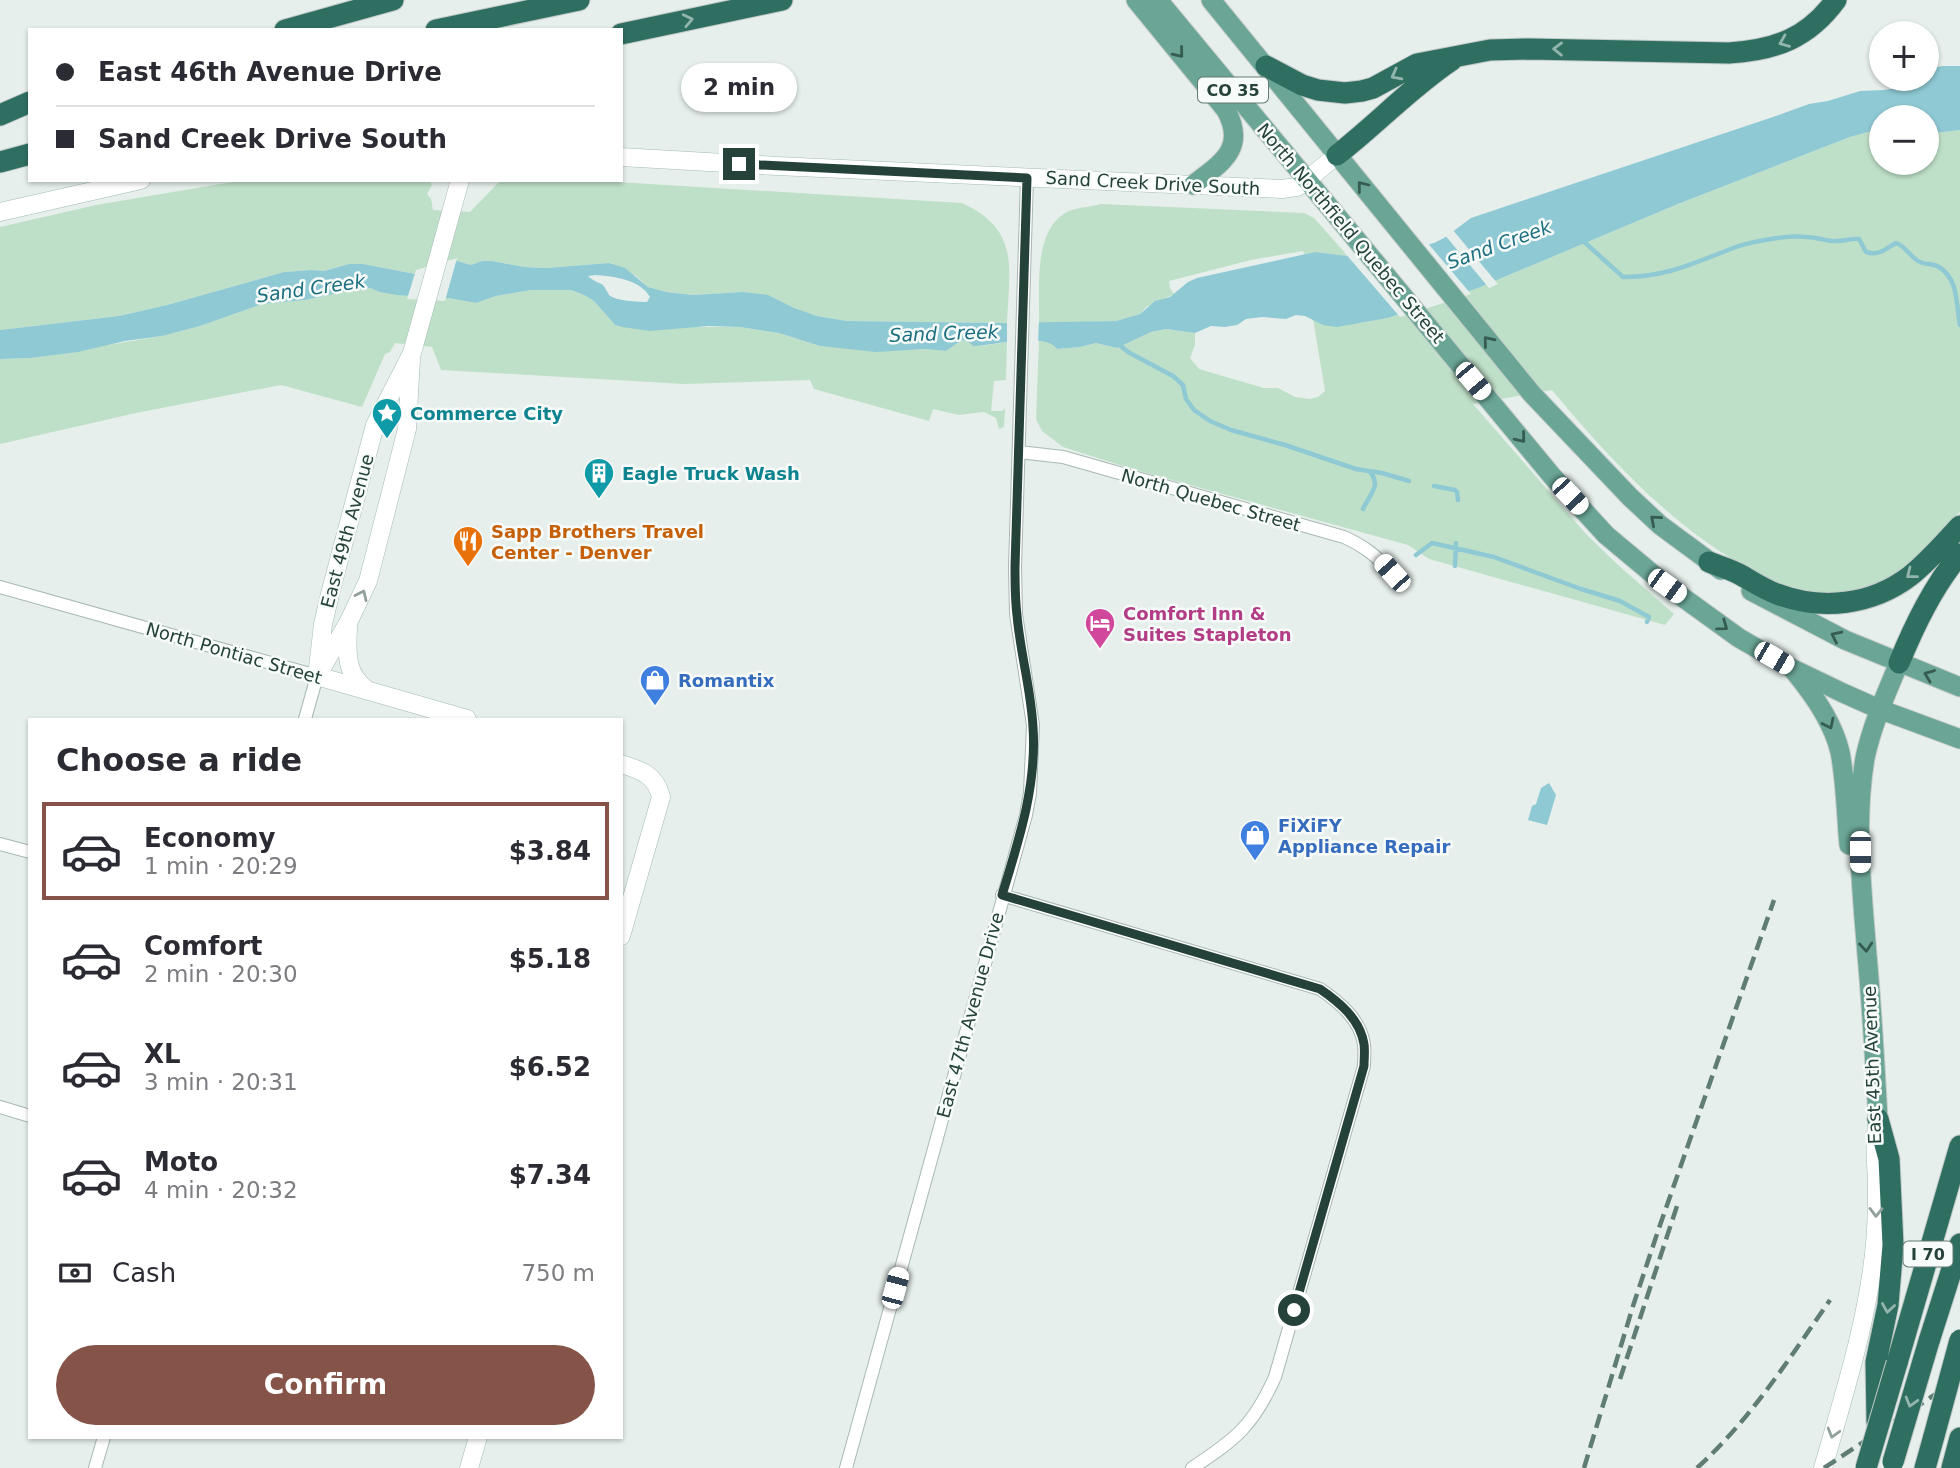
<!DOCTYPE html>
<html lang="en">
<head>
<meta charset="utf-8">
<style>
	:root { --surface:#fff; --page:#f2f2f3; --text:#2b2b33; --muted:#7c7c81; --line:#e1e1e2; --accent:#855347 }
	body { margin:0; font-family:"DejaVu Sans",sans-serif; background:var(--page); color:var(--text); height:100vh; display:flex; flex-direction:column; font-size:26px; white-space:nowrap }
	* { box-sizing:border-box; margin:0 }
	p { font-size:23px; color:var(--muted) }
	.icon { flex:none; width:38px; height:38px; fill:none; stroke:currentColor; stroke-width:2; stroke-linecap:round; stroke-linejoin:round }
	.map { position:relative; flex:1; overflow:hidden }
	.panel { position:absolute; left:28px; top:718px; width:595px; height:721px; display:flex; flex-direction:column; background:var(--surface); border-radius:0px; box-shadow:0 2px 5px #0004 }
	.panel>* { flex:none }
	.banner { position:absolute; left:28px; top:28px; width:595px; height:154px; border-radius:0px; box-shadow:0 2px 5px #0004; display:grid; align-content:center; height:154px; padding:0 28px; background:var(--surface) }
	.fabs { position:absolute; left:1869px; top:21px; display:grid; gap:14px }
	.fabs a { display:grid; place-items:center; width:70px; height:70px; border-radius:50%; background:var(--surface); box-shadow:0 2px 5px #0004; font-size:35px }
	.end { position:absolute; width:32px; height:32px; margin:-16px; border:9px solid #24423a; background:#fff; box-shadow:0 0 0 4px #fff }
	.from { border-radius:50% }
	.bubble { position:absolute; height:49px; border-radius:24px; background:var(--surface); box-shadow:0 2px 5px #0004; font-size:23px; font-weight:700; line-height:49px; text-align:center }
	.car { position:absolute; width:21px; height:42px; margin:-21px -10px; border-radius:9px; box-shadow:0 0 5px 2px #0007; background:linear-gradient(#fff 24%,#345 0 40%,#fff 0 76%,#345 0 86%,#fff 0) }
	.banner b { display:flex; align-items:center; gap:24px; height:66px; font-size:26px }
	.banner b+b { border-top:2px solid var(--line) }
	.banner i { width:18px; height:18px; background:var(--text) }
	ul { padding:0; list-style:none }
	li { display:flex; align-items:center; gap:21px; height:98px; margin:0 14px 10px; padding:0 14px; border:4px solid transparent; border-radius:0px }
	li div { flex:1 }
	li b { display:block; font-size:26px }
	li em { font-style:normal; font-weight:700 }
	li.current { border-color:var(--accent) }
	li>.icon { width:63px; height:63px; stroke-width:1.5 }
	h2 { padding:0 28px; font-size:32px; line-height:84px }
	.pay { display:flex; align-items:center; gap:18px; height:77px; padding:0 28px; font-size:26px }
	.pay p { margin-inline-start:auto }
	.button { display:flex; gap:14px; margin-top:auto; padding:14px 28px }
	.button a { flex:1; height:80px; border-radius:42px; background:var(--accent); color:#fff; font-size:28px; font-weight:700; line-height:80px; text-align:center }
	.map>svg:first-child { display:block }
</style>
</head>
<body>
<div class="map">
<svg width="1960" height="1468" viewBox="0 0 1960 1468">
	<rect width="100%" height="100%" fill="#e6efeb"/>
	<!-- green -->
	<path fill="#bfe0c8" d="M 1960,130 L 1960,512 C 1933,538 1910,569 1876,585 C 1844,600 1808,595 1777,584 C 1765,581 1754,572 1744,566 C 1668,523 1607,456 1552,390 L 1473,404 L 1586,534 L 1618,565 L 1674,614 L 1665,625 L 1429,559 L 1408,545 L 1139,471 L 1063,447 L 1042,431 L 1036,419 L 1039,341 C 1047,341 1052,342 1057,349 L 1080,347 L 1096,343 L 1117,348 L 1151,332 L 1166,329 L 1195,333 L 1195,345 L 1190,358 L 1199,369 L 1264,388 L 1278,388 L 1295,397 L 1310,399 L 1318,397 L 1325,391 L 1313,319 L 1323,325 L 1360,323 L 1388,318 L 1478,288 L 1678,204 L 1850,137 L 1872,131 L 1881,131 L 1881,163 L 1927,163 L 1927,134 Z
		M 244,180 L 429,180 L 432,185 L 427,194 L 431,199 L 433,210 L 470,212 L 501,180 L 585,180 L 962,203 C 1021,230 1009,269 1007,323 L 847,321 L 817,316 L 743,292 L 693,295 L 666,292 L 648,287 L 636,276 L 610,263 L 546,268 L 524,267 L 492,261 L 482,261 L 471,265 L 457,261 L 415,274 L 363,264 L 349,264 L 324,271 L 311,270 L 284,272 L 167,305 L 119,316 L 0,330 L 0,227 L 96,205 Z
		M 1101,204 L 1304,213 L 1314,218 L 1348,256 L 1315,252 L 1304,254 L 1303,251 L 1251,260 L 1169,281 L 1170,288 L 1174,294 L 1146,307 L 1140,314 L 1116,321 L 1039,323 C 1040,289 1032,228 1069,211 C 1079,207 1091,207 1101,204 Z
		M 370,288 L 380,292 L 448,298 L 476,303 L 496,296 L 531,290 L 571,290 L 584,295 L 594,301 L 615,325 L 622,327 L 740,327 L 779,333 L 820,346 L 876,351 L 925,349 L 946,351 L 962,340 L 982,346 L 1007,342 L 1006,380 L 994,381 L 991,411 L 1002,411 L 1005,408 L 1004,427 L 999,429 L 996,418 L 984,412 L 959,415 L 933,409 L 929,421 L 814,389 L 810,380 L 684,384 L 441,370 L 432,347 L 395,343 L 390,352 L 385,354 L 362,407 L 281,385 L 136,413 L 0,444 L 0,359 L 30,358 L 162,336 L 200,326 L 262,304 L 305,300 L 348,291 Z"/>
	<!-- water -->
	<path fill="#8ec9d4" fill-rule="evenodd" d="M 1943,66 L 1960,66 L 1960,130 L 1927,134 L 1927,117 L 1881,117 L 1881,131 L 1872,131 L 1850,137 L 1678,204 L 1478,288 L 1388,318 L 1337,327 L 1323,325 L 1305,316 L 1296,315 L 1286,319 L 1262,317 L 1246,319 L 1237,325 L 1225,327 L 1211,326 L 1195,333 L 1166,329 L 1151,332 L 1117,348 L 1096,343 L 1080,347 L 1057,349 C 1045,331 992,346 973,346 L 969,342 L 962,340 L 946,351 L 925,349 L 876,352 L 820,346 L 779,333 L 740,327 L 708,326 L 650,331 L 622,327 L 615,325 L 594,301 L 584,295 L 571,290 L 531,290 L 496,296 L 476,303 L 448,298 L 397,295 L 380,292 L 370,288 L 348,291 L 305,300 L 262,304 L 200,326 L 162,336 L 125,341 L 78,352 L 30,358 L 0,359 L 0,330 L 119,316 L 167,305 L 284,272 L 311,270 L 324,271 L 349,264 L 363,264 L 415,274 L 457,261 L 471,265 L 482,261 L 492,261 L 524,267 L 546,268 L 609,263 L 625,268 L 648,287 L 666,292 L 693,295 L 743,292 L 768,295 L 794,308 L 817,316 L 847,321 L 1007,323 L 1116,321 L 1140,314 L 1155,301 L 1170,297 L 1188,282 L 1197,278 L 1315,252 L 1356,257 L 1385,256 L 1434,243 L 1444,238 L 1471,218 L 1773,117 L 1809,104 L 1828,101 L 1860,91 L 1884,90 L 1904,87 L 1917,79 L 1927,79 L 1927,72 L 1933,68 ZM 595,275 C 613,276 641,280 650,297 L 647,302 C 638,302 615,301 609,295 C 608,293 604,286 603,285 C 598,282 593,281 588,276 Z
		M 1549,783 L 1556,795 L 1547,825 L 1528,820 L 1532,806 L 1536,804 L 1541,788 Z"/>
	<!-- pier -->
	<path fill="#e6efeb" d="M 1452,229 L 1498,284 L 1489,288 L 1444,234 Z
		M 1426,241 L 1471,294 L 1400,317 L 1344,252 L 1356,254 L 1385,252 Z
		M 457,258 L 445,301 L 407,299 L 416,270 Z
		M 1007,319 L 1039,319 L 1038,344 L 1007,345 Z"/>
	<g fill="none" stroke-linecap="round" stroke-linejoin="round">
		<!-- stream -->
		<path stroke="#8ec9d4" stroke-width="4.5" d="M 1582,240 L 1623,277 C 1668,277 1696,262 1736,247 C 1753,241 1789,235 1806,237 C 1815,237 1823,240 1832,241 C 1842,242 1850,238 1859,239 L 1866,252 C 1879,256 1885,249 1896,243 C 1906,247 1909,255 1918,261 C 1924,265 1933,263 1939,267 C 1959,279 1956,306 1960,325
			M 1117,343 L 1128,352 L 1173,376 L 1183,385 L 1186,399 L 1194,410 L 1210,421 L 1231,430 L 1285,445 L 1356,469 L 1382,473 L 1409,481
			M 1434,486 L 1455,490 L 1457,492 L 1458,500
			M 1363,509 C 1369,495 1382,486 1370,472
			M 1416,555 L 1432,543 L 1494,557 L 1581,589 L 1620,601 L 1649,617 L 1647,622
			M 1455,566 L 1456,543"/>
		<!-- street casing -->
		<g stroke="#a8b8b2" stroke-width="14">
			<path id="street" d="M 1019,452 L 1063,457 L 1344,537 C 1366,547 1376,556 1392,573
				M 0,587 L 317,676 L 305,719
				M 0,844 L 30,852
				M 1002,895 L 1320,989 C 1339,1002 1360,1019 1364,1044 C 1365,1051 1364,1059 1364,1066 L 1275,1377 C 1253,1426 1236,1439 1192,1468
				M 0,1107 L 30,1116
				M 95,1468 L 104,1437
				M 846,1468 L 1026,815 L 1030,793 L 1033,725 L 1016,614 L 1015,567 L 1027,178"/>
		</g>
		<!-- secondary casing -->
		<g stroke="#a4bbb3" stroke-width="19">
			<path id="secondary" d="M 621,157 L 777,166 L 1282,189 L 1297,187 L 1302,184 L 1337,155
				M 0,212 L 141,180
				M 348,627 C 347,653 345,674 367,690
				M 321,669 L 348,623 L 368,581 L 407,429 L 411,360
				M 317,676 L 323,624 L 331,590 L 375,425 L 412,353 L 460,180
				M 317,676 L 467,719
				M 621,764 C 641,770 656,775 661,797 L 621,936
				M 469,1468 L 478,1437
				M 1823,1468 C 1844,1394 1868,1320 1875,1244 C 1877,1223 1877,1201 1877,1180 C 1876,1162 1874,1144 1877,1126"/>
		</g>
		<!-- primary casing -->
		<g stroke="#c2cac8" stroke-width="21">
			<path id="primary" d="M 1136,0 L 1226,110 C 1247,149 1221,163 1193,185
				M 1158,0 L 1552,476 L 1606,535 L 1667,586 L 1739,638 L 1791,668 L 1843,693 L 1879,709 L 1960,739
				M 1211,0 L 1532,394 L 1630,497 L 1660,525 L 1721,570
				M 1751,591 L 1845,640 L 1960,687
				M 1794,671 C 1814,695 1833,722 1840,752 C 1846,782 1846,814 1849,845
				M 1878,1119 C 1875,1064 1872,1009 1867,955 C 1862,890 1854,823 1865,758 C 1872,725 1886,694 1899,663"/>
		</g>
		<!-- highway casing -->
		<g stroke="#c2cac8" stroke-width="23">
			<path id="highway" d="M 285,30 L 393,0
				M 436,30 L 579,0
				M 621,34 L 782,0
				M 1266,66 L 1302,85 L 1318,90 L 1345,93 L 1362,91 L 1373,88 L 1417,64 L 1490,50 L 1529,49 L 1729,53 C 1776,50 1808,38 1836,0
				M 0,115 L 30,102
				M 1337,155 C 1377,124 1410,88 1452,60
				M 0,162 L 30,154
				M 1709,562 C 1719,566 1730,569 1739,574 C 1752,581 1763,589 1777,594 C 1822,611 1872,605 1910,576 C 1929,561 1944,543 1960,526
				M 1899,663 C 1915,624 1933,587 1960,554
				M 1929,1341 L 1960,1244
				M 1897,1363 L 1960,1146
				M 1877,1422 L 1876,1362 L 1888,1305 L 1893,1245 L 1889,1159 L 1878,1119
				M 1925,1468 L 1934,1436
				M 1952,1468 L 1960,1438"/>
		</g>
		<!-- street -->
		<use href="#street" stroke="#fff" stroke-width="12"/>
		<!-- secondary -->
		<use href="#secondary" stroke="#fff" stroke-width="18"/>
		<!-- primary -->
		<use href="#primary" stroke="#6aa596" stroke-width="19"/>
		<!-- highway -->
		<use href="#highway" stroke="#2f6f62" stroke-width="21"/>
		<!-- rail -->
		<path stroke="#5f7d75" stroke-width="4.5" stroke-dasharray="14 7" stroke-linecap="butt" d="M 1620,1379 L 1678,1203
			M 1584,1468 L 1633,1306 L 1659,1228 L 1774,900
			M 1697,1468 C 1750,1420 1789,1359 1830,1300
			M 1824,1468 L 1960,1378"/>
		<!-- highway-bridge casing -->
		<g stroke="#c2cac8" stroke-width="23" stroke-linecap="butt">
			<path id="highway-bridge" d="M 1934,1436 L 1960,1340
				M 1893,1462 L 1929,1341
				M 1866,1468 L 1897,1363"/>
		</g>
		<!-- highway-bridge -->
		<use href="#highway-bridge" stroke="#2f6f62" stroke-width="21"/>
	</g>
	<!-- one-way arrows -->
	<defs><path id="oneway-chevron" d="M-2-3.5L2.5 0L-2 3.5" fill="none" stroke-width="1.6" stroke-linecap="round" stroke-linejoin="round" transform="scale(1.75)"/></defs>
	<g stroke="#93b5ae">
		<use href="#oneway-chevron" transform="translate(688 20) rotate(-12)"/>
		<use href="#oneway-chevron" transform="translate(1784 42) rotate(158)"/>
		<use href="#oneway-chevron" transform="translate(1558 49) rotate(-179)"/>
		<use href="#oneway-chevron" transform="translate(1396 75) rotate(152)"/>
		<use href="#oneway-chevron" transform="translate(1911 574) rotate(142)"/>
		<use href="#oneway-chevron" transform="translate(1888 1308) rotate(99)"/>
		<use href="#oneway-chevron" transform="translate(1911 1402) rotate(106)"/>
	</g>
	<g stroke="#365b51">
		<use href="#oneway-chevron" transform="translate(1179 53) rotate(51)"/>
		<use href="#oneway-chevron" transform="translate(1362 186) rotate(-128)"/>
		<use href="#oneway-chevron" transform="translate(1488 341) rotate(-129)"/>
		<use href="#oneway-chevron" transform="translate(1521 438) rotate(51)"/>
		<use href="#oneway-chevron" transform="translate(1655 520) rotate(-139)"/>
		<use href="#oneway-chevron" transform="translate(1723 626) rotate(36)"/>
		<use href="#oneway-chevron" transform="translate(1836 636) rotate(-154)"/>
		<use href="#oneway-chevron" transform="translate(1929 675) rotate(-159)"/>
		<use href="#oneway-chevron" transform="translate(1829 724) rotate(64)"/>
		<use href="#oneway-chevron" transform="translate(1866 947) rotate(85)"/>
	</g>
	<g stroke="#92a09c">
		<use href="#oneway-chevron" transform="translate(362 595) rotate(-65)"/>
		<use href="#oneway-chevron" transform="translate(1876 1212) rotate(91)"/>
		<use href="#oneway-chevron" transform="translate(1833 1433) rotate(106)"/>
	</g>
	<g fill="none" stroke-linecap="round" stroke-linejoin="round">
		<!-- route -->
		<path stroke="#24423a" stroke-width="9" d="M 739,164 L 1027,178 L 1015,567 C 1015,583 1015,599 1017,615 C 1020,652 1031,689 1033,727 C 1037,785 1019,840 1002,895 L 1320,989 C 1339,1002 1360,1019 1364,1044 C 1365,1051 1364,1059 1364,1066 L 1294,1310"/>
	</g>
	<!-- icons -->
	<defs>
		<g id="sight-pin" transform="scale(1.575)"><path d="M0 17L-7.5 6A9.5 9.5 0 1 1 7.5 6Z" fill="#0f9aa8" stroke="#f7fbf9"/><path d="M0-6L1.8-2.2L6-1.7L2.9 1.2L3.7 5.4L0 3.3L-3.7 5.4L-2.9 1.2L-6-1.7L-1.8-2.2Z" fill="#fff"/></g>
		<g id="building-pin" transform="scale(1.575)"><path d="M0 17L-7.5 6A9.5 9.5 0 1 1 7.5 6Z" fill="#0f9aa8" stroke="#f7fbf9"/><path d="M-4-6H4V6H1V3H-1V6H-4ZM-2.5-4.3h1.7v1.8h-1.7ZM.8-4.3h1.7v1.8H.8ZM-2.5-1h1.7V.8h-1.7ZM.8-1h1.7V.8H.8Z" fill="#fff"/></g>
		<g id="restaurant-pin" transform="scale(1.575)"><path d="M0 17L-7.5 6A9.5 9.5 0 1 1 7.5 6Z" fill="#e8710a" stroke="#f7fbf9"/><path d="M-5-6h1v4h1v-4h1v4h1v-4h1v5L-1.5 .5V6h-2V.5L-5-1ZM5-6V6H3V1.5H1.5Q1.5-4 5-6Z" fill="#fff"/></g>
		<g id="hotel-pin" transform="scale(1.575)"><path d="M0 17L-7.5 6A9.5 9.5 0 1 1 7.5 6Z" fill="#d1479c" stroke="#f7fbf9"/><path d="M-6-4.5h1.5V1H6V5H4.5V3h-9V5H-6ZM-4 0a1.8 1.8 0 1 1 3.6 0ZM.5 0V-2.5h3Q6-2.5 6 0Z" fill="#fff"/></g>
		<g id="shop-pin" transform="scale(1.575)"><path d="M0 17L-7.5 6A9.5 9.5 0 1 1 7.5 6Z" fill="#3f7fe0" stroke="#f7fbf9"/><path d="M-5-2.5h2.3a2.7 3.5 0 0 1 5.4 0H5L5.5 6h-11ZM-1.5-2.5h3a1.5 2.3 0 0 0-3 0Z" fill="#fff"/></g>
	</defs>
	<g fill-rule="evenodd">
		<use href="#sight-pin" x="387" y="413"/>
		<use href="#building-pin" x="599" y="473"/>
		<use href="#restaurant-pin" x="468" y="541"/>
		<use href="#hotel-pin" x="1100" y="623"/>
		<use href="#shop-pin" x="655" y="680"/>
		<use href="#shop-pin" x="1255" y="835"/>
	</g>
	<g text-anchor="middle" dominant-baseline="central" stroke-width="5" stroke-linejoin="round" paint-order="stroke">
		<!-- shield labels -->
		<g fill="#f7fbf9" stroke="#637a73" stroke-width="2">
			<rect x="1198" y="77.5" width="70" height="25" rx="5"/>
			<rect x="1903.5" y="1241.5" width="49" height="25" rx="5"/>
		</g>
		<g font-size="16" font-weight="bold" fill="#24423a">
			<text x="1233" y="90">CO 35</text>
			<text x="1928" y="1254">I 70</text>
		</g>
		<!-- street labels -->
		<g font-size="18" fill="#24423a" stroke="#f7fbf9">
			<text transform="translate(1153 183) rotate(3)">Sand Creek Drive South</text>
			<text transform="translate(1351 233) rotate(50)">North Northfield Quebec Street</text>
			<text transform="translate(1211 500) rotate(16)">North Quebec Street</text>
			<text transform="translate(347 531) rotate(-75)">East 49th Avenue</text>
			<text transform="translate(234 653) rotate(16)">North Pontiac Street</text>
			<text transform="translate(970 1015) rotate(-75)">East 47th Avenue Drive</text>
			<text transform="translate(1872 1065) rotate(-92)">East 45th Avenue</text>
		</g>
		<!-- culture labels -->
		<g font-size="18" font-weight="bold" fill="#0d838f" stroke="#f7fbf9" text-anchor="start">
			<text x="410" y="413">Commerce City</text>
			<text x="622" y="473">Eagle Truck Wash</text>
		</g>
		<!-- food labels -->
		<g font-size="18" font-weight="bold" fill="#c56008" stroke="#f7fbf9" text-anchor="start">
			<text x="491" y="531">Sapp Brothers Travel<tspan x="491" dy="21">Center - Denver</tspan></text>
		</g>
		<!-- hotel labels -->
		<g font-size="18" font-weight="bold" fill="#b23c85" stroke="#f7fbf9" text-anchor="start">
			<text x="1123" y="613">Comfort Inn &amp;<tspan x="1123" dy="21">Suites Stapleton</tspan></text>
		</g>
		<!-- shop labels -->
		<g font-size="18" font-weight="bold" fill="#366cbe" stroke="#f7fbf9" text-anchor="start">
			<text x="678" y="680">Romantix</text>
			<text x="1278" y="825">FiXiFY<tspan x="1278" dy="21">Appliance Repair</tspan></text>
		</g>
		<!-- water labels -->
		<g font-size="19" font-style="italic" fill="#1c6f80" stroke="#f7fbf9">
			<text transform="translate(1499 244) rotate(-20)">Sand Creek</text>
			<text transform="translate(311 288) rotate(-8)">Sand Creek</text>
			<text transform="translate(944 333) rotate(-2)">Sand Creek</text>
		</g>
	</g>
</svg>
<div class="fabs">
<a>+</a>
<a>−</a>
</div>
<i class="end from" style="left:1294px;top:1310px"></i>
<i class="end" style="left:739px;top:164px"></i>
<div class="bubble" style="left:681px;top:63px;width:116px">2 min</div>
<i class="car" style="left:1473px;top:381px;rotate:140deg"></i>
<i class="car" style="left:1570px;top:496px;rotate:137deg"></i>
<i class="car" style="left:1392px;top:573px;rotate:318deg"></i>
<i class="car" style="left:1667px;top:586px;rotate:126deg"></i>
<i class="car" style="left:1774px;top:658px;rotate:120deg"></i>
<i class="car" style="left:1860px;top:852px;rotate:180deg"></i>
<i class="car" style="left:895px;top:1288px;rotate:15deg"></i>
<div class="banner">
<b><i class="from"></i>East 46th Avenue Drive</b>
<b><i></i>Sand Creek Drive South</b>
</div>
<section class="panel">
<h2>Choose a ride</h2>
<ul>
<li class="current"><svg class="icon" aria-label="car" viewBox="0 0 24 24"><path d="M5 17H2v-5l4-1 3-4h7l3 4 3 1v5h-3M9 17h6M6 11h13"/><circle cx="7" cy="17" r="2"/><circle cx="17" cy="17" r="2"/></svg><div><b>Economy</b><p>1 min · 20:29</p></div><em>$3.84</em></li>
<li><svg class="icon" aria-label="car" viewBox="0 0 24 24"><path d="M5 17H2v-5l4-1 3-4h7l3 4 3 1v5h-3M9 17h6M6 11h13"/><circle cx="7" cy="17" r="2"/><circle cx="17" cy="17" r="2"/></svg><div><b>Comfort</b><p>2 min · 20:30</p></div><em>$5.18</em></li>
<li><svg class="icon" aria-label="car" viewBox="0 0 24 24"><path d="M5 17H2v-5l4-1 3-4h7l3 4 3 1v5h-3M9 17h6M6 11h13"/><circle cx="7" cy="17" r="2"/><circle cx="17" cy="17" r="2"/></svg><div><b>XL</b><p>3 min · 20:31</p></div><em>$6.52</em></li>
<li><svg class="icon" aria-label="car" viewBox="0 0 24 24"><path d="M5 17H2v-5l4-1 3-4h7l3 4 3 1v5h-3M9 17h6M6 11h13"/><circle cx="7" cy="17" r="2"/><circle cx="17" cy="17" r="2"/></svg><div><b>Moto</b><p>4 min · 20:32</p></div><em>$7.34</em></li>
</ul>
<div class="pay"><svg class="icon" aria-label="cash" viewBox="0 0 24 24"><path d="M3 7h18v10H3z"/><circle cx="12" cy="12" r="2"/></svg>Cash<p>750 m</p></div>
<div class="button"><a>Confirm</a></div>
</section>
</div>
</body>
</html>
